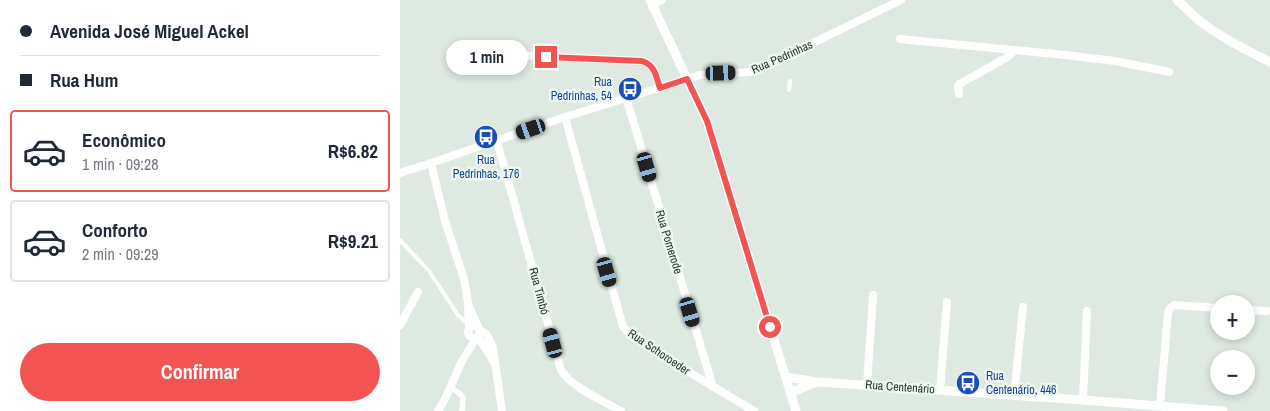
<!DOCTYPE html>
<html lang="pt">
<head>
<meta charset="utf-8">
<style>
	:root { --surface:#fff; --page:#f6f6f7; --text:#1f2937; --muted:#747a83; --line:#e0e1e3; --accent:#f25452 }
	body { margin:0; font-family:"Archivo Narrow",sans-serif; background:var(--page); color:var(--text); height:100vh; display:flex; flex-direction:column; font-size:19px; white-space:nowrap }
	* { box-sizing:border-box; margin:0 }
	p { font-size:16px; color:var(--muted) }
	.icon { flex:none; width:28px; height:28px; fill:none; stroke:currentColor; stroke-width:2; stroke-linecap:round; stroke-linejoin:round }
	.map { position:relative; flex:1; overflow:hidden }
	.side { display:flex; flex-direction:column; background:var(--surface); width:400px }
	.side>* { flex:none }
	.top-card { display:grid; align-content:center; height:110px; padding:0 20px; background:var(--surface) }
	.buttons { position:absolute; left:810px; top:295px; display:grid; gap:10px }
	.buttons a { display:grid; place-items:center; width:45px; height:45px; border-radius:50%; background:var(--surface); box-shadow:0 2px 8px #0003; font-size:25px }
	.end { position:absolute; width:22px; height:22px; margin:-11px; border:6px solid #f25452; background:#fff; box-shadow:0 0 0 2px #fff }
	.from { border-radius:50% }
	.bubble { position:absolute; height:35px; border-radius:18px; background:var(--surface); box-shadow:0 2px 8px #0003; font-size:16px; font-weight:800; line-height:35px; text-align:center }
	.car { position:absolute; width:15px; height:30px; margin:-15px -8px; border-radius:6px; box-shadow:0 0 4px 1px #0007; background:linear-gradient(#222 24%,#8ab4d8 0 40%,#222 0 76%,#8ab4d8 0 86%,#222 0) }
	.top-card b { display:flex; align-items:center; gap:18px; height:48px; font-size:19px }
	.top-card b+b { border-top:1px solid var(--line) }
	.top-card i { width:12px; height:12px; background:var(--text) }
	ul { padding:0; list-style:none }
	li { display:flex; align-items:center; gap:15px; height:82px; margin:0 10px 8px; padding:0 10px; border:2px solid var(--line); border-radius:5px }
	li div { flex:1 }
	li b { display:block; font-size:19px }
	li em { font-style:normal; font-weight:800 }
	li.on { border-color:var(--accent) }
	li>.icon { width:45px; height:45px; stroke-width:1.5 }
	.cta { display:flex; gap:10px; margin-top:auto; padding:10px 20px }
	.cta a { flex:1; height:58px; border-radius:30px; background:var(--accent); color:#fff; font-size:20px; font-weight:800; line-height:58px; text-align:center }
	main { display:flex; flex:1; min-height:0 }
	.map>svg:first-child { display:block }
</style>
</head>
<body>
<main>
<section class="side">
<div class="top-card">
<b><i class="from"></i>Avenida José Miguel Ackel</b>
<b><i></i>Rua Hum</b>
</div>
<ul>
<li class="on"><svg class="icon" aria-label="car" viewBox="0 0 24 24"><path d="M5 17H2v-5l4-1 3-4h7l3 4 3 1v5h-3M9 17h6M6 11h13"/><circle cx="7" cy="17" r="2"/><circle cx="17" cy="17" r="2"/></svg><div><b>Econômico</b><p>1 min · 09:28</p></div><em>R$6.82</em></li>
<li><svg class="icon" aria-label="car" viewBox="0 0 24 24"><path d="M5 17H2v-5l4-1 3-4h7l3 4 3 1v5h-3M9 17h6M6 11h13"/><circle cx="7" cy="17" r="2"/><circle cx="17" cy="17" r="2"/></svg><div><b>Conforto</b><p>2 min · 09:29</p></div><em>R$9.21</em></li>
</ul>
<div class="cta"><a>Confirmar</a></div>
</section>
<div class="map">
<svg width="870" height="411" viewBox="0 0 870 411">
	<rect width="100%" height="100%" fill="#dde9e1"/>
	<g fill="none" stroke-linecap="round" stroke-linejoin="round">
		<!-- service -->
		<path stroke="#fff" stroke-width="4" d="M 389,90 L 390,81
			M 0,240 L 29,271 L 58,315 L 68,324"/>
		<!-- pedestrian -->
		<path stroke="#fff" stroke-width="5.5" d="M 50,387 L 59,393 L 63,398 L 62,411"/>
		<!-- minor -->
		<path stroke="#fff" stroke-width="8" d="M 252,5 L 262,0
			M 500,39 L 665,55 L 715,61 L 769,72
			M 50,52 L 243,61 C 255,65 256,76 261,88
			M 559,94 L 558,85 L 563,82 L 606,58 L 612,53 L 613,50
			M 226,97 L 313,387
			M 165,117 L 223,327 L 233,337 L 272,362 L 354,411
			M 97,141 L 161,370 C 172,388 202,400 221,411
			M 31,163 L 45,221 L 64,279 L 68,302 L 69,330
			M 0,173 L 31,163 L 165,117 L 300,75 L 350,72 L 370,64 L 501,0
			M 69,306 L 79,329
			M 846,310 L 867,311
			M 0,325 L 18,292
			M68 332a6 6 0 1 1 12 0a6 6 0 1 1-12 0Z
			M 80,330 L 87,335 L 93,348 L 102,411
			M 467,385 L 473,295
			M 540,390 L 547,302
			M 614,396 L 623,307
			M 683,400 L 687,311
			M 760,406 L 768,313 L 770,308 L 774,305 L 819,308
			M 38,411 L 45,399 L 62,361 L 77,337 C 86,347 89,354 95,364"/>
		<!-- tertiary -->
		<path stroke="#fff" stroke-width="9" d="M 250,0 L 307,121 L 396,411
			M 777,0 C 785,7 792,15 801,22 C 822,38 846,50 870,62
			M 386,377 L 417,382 L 683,400 L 823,411
			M 390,393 L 416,382"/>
	</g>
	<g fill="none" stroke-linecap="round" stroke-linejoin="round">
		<!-- route -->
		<path stroke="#f25452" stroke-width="6" d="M 146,57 L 242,61 C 255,65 256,76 260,88 L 287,79 L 307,121 L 370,327"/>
	</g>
	<!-- icons -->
	<defs>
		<g id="bus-disc" transform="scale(1.25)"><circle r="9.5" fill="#1a4fb4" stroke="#edf6f0"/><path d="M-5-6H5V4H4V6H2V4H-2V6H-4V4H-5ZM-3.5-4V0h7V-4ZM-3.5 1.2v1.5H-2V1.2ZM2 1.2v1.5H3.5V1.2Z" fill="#fff"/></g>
	</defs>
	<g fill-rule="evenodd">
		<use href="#bus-disc" x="230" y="89"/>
		<use href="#bus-disc" x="86" y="137"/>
		<use href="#bus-disc" x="568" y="383"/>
	</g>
	<g text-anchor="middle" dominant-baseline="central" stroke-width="5" stroke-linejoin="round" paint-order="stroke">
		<!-- street labels -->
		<g font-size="12" fill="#1f382b" stroke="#edf6f0">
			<text transform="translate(382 57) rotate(-24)">Rua Pedrinhas</text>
			<text transform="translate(269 242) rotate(73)">Rua Pomerode</text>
			<text transform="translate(139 291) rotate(75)">Rua Timbó</text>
			<text transform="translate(259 352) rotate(34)">Rua Schoroeder</text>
			<text transform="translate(500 387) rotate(4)">Rua Centenário</text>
		</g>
		<!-- transit labels -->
		<g font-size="12" fill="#164399" stroke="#edf6f0" text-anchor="end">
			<text x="212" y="82">Rua<tspan x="212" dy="14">Pedrinhas, 54</tspan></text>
			<text x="86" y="160" text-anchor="middle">Rua<tspan x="86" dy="14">Pedrinhas, 176</tspan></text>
			<text x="586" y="376" text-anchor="start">Rua<tspan x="586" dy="14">Centenário, 446</tspan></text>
		</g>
	</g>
</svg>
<div class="buttons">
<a>+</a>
<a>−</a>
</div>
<i class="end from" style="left:370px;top:327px"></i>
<i class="end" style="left:146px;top:57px"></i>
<div class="bubble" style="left:46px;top:40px;width:82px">1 min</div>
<i class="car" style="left:321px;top:73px;rotate:88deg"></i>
<i class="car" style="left:131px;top:129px;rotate:251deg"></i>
<i class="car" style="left:247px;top:167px;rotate:164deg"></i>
<i class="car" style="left:207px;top:272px;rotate:164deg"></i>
<i class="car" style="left:290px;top:312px;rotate:163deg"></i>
<i class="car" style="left:153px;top:343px;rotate:345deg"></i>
</div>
</main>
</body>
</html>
